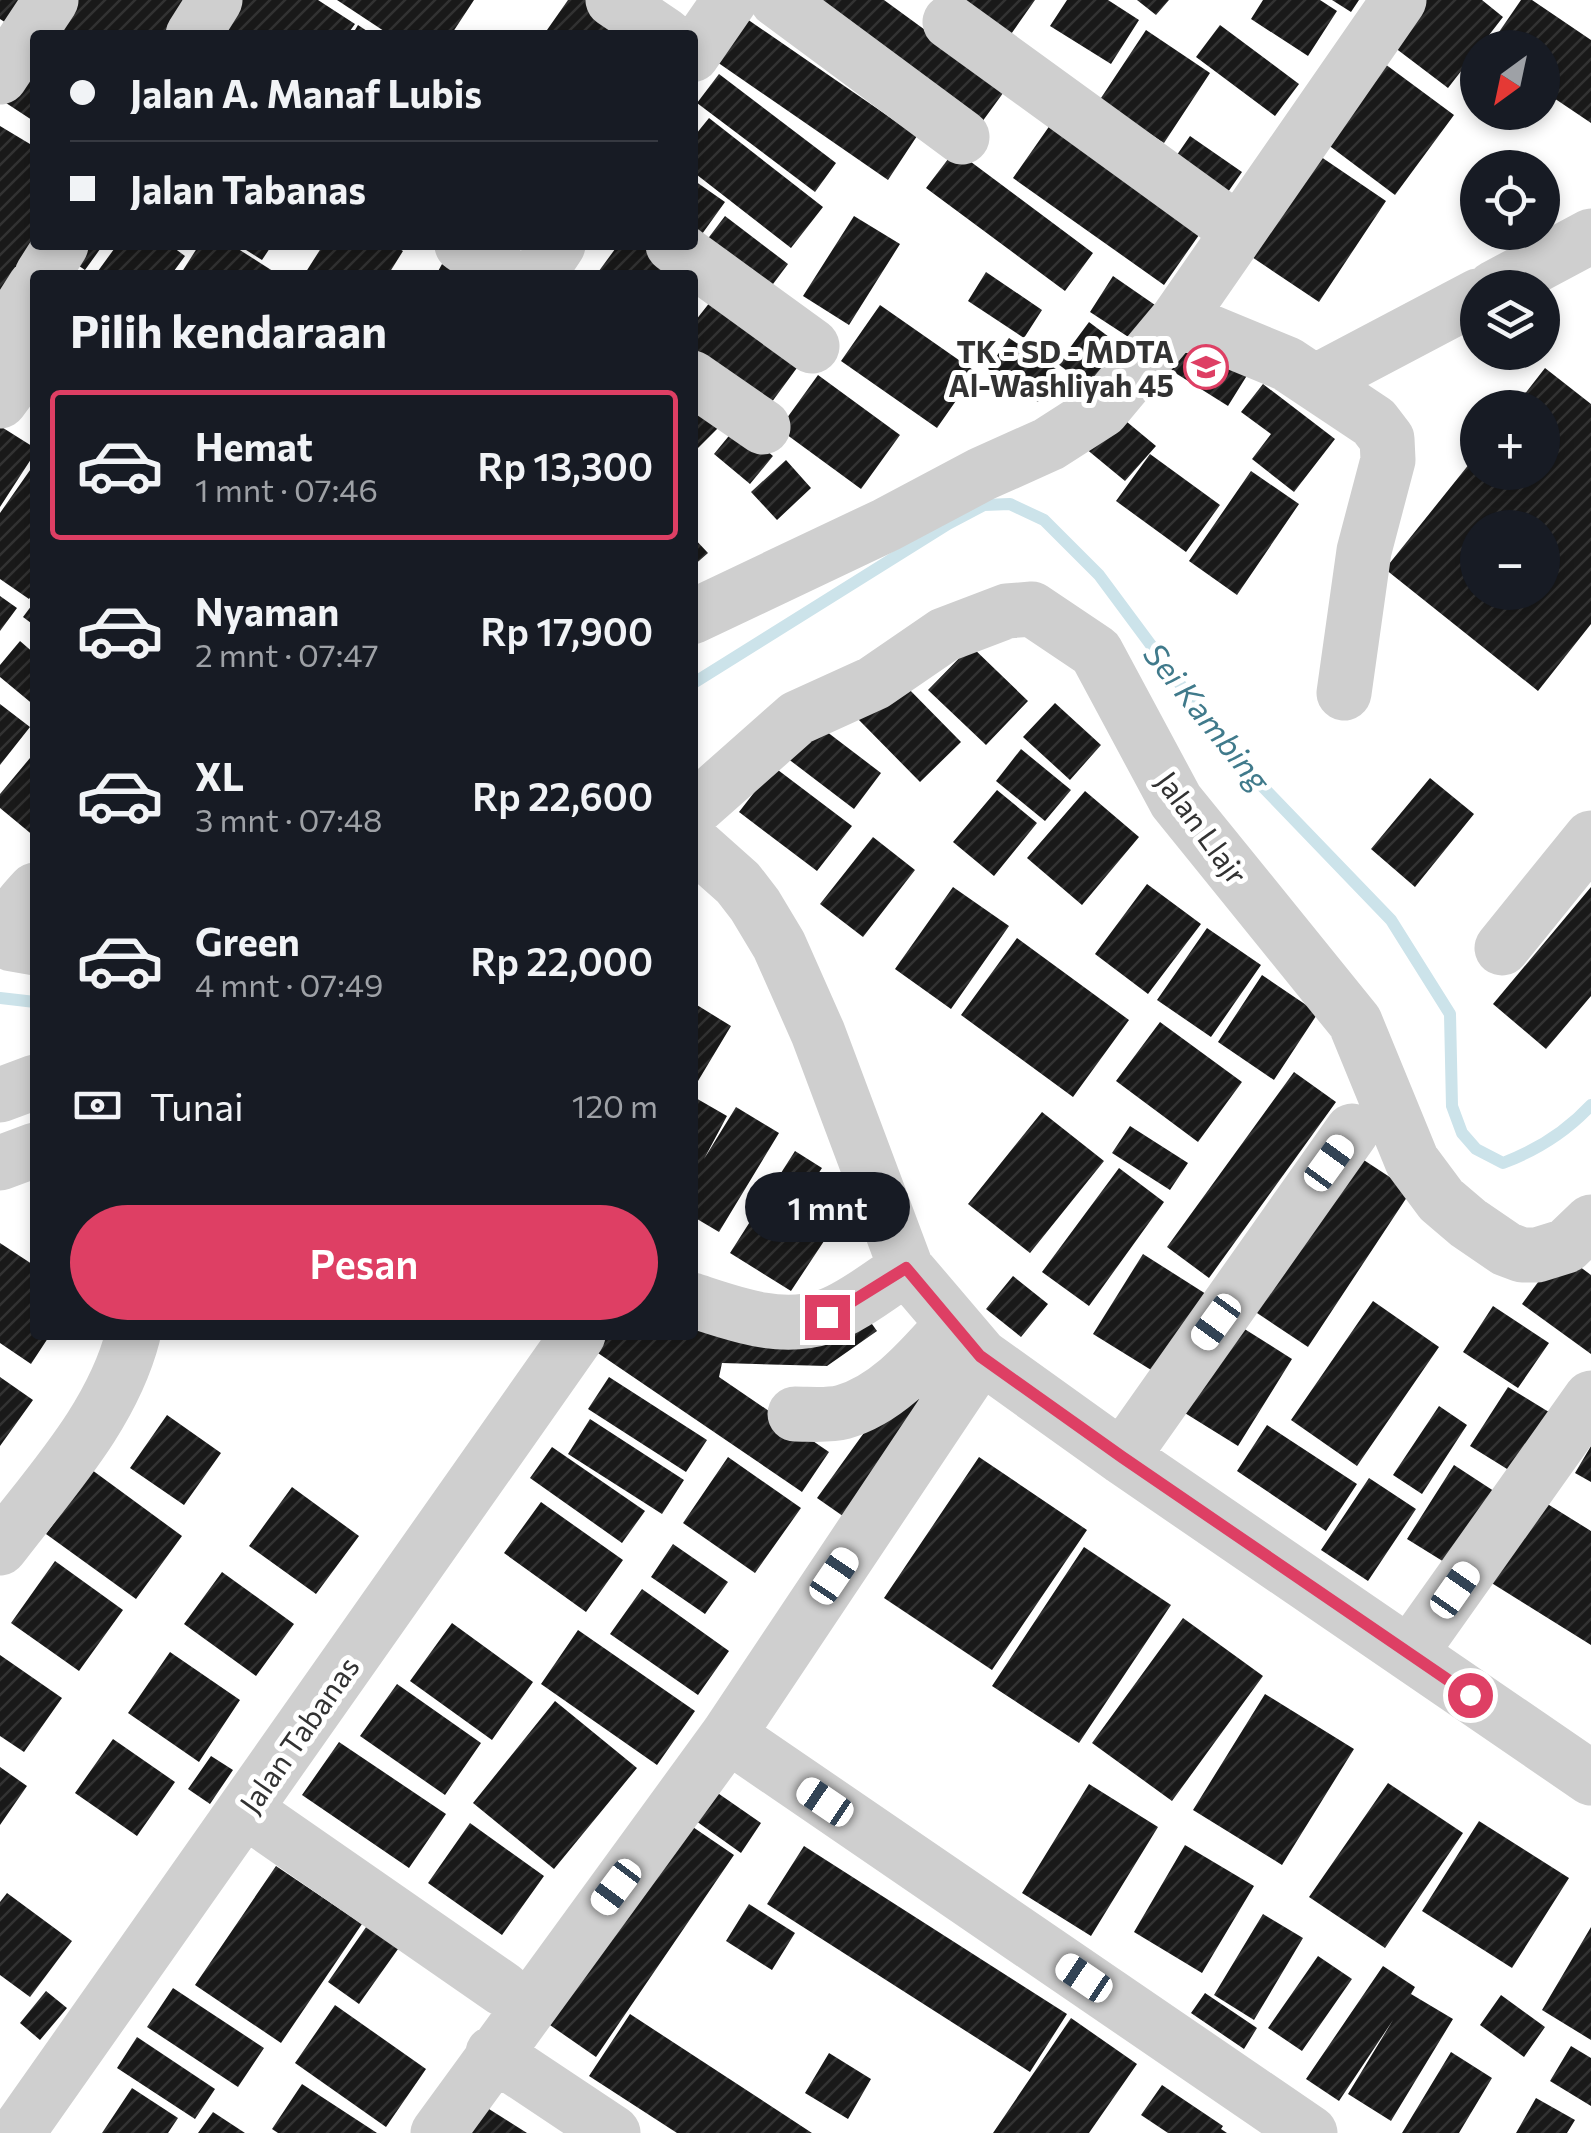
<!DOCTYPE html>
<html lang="id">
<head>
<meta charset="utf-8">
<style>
	:root { --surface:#171b24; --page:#20242c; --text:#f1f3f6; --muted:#9ea1a6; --line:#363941; --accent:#de3f64 }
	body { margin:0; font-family:Commissioner,sans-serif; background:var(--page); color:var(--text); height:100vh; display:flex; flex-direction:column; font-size:38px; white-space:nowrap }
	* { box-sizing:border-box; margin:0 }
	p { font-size:32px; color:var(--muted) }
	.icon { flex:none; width:55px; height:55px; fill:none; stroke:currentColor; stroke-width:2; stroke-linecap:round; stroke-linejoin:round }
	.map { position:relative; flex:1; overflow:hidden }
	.drawer { position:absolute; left:30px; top:270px; width:668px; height:1070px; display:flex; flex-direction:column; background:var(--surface); border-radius:10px; box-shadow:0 5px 15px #0003 }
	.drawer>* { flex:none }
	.banner { position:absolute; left:30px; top:30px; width:668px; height:220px; border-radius:10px; box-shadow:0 5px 15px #0003; display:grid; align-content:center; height:220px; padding:0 40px; background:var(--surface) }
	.needle { width:65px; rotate:213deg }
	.controls { position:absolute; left:1460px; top:30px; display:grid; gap:20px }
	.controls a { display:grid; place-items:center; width:100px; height:100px; border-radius:50%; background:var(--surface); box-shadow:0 5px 15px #0003; font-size:50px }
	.end { position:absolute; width:45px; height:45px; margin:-22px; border:12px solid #de3f64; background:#fff; box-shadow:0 0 0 5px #fff }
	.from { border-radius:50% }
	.bubble { position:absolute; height:70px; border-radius:35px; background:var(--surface); box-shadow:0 5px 15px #0003; font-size:32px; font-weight:600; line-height:70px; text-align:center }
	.car { position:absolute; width:30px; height:60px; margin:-30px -15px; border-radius:12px; box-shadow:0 0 8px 2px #0007; background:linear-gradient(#fff 24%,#345 0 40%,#fff 0 76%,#345 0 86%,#fff 0) }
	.banner b { display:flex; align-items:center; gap:35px; height:95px; font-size:38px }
	.banner b+b { border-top:2px solid var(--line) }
	.banner i { width:25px; height:25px; background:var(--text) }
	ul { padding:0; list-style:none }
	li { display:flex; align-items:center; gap:30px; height:150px; margin:0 20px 15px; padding:0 20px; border:5px solid transparent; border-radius:10px }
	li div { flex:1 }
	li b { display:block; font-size:38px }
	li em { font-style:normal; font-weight:600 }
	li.active { border-color:var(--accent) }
	li>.icon { width:90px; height:90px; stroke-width:1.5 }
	h2 { padding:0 40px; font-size:45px; line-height:120px }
	.pay { display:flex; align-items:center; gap:25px; height:110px; padding:0 40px; font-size:38px }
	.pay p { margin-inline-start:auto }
	.cta { display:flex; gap:20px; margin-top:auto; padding:20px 40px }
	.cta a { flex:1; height:115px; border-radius:60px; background:var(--accent); color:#fff; font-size:40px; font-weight:600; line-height:115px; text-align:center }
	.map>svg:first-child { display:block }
</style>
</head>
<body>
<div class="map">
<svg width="1591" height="2133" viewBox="0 0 1591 2133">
	<defs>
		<pattern id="building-hatch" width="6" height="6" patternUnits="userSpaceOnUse" patternTransform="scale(2.5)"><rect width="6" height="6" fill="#191919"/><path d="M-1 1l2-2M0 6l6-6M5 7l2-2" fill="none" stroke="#323232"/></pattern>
	</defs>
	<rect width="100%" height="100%" fill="#fff"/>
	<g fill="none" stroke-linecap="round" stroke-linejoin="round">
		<!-- stream -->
		<path stroke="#cce3ea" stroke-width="12" d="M 692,684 L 948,524 L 984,505 L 1010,504 L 1044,520 L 1099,575 L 1234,757 L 1391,920 L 1450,1014 L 1452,1106 L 1462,1133 L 1476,1149 L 1503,1163 C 1537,1150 1567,1131 1591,1105
			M 0,998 L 35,1002"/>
	</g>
	<!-- building -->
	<path fill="url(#building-hatch)" fill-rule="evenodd" d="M 0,0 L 40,0 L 20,32 L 0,19 Z
		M 72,0 L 194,0 L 172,35 L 50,35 Z
		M 235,0 L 318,0 L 355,24 L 347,35 L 211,35 Z
		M 337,0 L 474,0 L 451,35 L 390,35 Z
		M 568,0 L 587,0 L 639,35 L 554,35 L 547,30 Z
		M 790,0 L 884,0 L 1006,89 L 974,133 Z
		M 958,0 L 1035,0 L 1009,37 Z
		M 1067,0 L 1108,0 L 1139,20 L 1111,64 L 1050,26 Z
		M 1137,0 L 1169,0 L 1156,15 Z
		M 1263,0 L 1320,0 L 1337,11 L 1308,56 L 1251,19 Z
		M 1332,0 L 1359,0 L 1351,12 Z
		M 1418,0 L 1482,0 L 1503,17 L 1448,88 L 1386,41 Z
		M 1521,0 L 1532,0 L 1591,40 L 1591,123 L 1542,90 L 1542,48 L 1488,48 Z
		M 747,19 L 917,136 L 888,180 L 717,62 Z
		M 358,25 L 373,35 L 352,35 Z
		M 1220,25 L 1299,84 L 1275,116 L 1196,57 Z
		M 1146,30 L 1210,73 L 1164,143 L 1099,101 Z
		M 35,58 L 35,122 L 6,103 Z
		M 1385,64 L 1454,115 L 1395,195 L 1327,144 Z
		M 719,74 L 836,163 L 815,192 L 697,103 Z
		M 709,118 L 823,207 L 791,248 L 692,171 L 692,139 Z
		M 1055,118 L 1206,225 L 1164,285 L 1013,178 Z
		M 0,126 L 35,147 L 35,245 L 0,305 Z
		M 1190,136 L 1242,172 L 1221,202 L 1170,165 Z
		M 1305,146 L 1386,201 L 1319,302 L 1237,247 Z
		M 955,150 L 1093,253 L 1065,291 L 926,188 Z
		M 692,179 L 725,202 L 692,248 Z
		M 725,216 L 788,264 L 764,296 L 700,249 Z
		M 854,216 L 900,244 L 849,325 L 803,296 Z
		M 66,245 L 103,245 L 85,270 L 60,253 Z
		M 117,245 L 170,245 L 185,256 L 171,275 L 103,275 L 98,271 Z
		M 199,245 L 232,245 L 279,275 L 180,275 Z
		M 238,245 L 272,245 L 262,260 Z
		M 323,245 L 393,245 L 403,251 L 388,275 L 304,275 Z
		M 618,245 L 645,245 L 685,275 L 596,275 Z
		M 442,264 L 461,275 L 436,275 Z
		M 986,272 L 1042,310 L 1024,338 L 968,301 Z
		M 1113,276 L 1155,305 L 1133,340 L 1090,312 Z
		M 714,297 L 802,361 L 766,410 L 692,357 L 692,325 Z
		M 880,305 L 976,372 L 937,428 L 841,361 Z
		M 1089,322 L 1125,349 L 1094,391 L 1058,364 Z
		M 1184,327 L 1251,369 L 1228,406 L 1161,364 Z
		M 1009,338 L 1059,371 L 1038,402 L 988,369 Z
		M 1545,368 L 1591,404 L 1591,624 L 1538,691 L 1385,569 L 1478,453 L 1478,472 L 1542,472 L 1542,408 L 1514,408 ZM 1478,528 L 1542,528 L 1542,592 L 1478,592 Z
		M 818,375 L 900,435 L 861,489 L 779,429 Z
		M 1263,384 L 1335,439 L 1294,492 L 1252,459 L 1271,434 L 1241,412 Z
		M 692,401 L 719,427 L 692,454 Z
		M 1115,412 L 1156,446 L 1125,481 L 1085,448 Z
		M 0,426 L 35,448 L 35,453 L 0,507 Z
		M 737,426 L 773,456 L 750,484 L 714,454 Z
		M 1150,454 L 1220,505 L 1186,552 L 1116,501 Z
		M 786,460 L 811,488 L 777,520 L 751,492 Z
		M 35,463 L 35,591 L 29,599 L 0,579 L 0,513 Z
		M 1251,471 L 1299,504 L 1237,595 L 1189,561 Z
		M 692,536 L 708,553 L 692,567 Z
		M 0,596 L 17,608 L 0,631 Z
		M 35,601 L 35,626 L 23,617 Z
		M 20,641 L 35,654 L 35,706 L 0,677 L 0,665 Z
		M 971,646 L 1028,701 L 986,745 L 928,690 Z
		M 898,678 L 961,742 L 920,782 L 858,719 Z
		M 1055,703 L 1101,745 L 1070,780 L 1023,737 Z
		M 0,704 L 30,727 L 0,765 Z
		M 814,722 L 881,773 L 854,809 L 787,758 Z
		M 1021,749 L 1071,790 L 1045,821 L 996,781 Z
		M 30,758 L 35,762 L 35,837 L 0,808 L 0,794 Z
		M 774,767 L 852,826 L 817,871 L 739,812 Z
		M 1430,778 L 1474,814 L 1415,887 L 1371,849 Z
		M 997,790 L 1037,823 L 994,876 L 953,842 Z
		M 1085,791 L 1139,837 L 1082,905 L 1027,858 Z
		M 873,837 L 915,870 L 863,937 L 820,904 Z
		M 1147,884 L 1201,924 L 1148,994 L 1095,954 Z
		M 953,887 L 1009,926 L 951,1009 L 895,969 Z
		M 1591,887 L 1591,996 L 1546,1049 L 1493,1004 Z
		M 1207,928 L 1261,965 L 1211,1037 L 1157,1000 Z
		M 1017,938 L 1129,1020 L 1073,1097 L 961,1015 Z
		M 1262,975 L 1318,1013 L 1274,1080 L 1218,1042 Z
		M 692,1002 L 731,1026 L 698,1081 L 692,1078 Z
		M 1160,1022 L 1242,1082 L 1198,1142 L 1116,1081 Z
		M 1294,1072 L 1336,1102 L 1209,1278 L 1167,1247 Z
		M 694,1097 L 727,1116 L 704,1159 L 736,1107 L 779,1133 L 719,1232 L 692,1216 Z
		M 1042,1112 L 1104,1161 L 1030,1253 L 968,1204 Z
		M 1130,1126 L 1188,1163 L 1170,1190 L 1112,1153 Z
		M 1347,1149 L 1411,1191 L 1308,1347 L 1245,1305 Z
		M 795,1151 L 822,1168 L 795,1209 L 830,1232 L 791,1291 L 730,1253 Z
		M 1119,1168 L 1164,1202 L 1089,1306 L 1042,1272 Z
		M 0,1243 L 35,1266 L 35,1335 L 50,1335 L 31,1364 L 0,1343 Z
		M 1560,1252 L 1591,1275 L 1591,1354 L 1522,1304 Z
		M 1143,1254 L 1206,1294 L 1156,1373 L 1093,1334 Z
		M 1013,1276 L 1048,1304 L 1021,1337 L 986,1309 Z
		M 1373,1301 L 1439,1347 L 1357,1466 L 1291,1420 Z
		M 1493,1306 L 1549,1343 L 1518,1388 L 1463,1352 Z
		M 864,1313 L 877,1331 L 827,1366 L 722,1363 L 719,1377 L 829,1452 L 802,1492 L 592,1349 L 601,1335 L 692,1335 L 692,1317 Z
		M 1235,1323 L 1292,1359 L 1238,1446 L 1180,1410 Z
		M 0,1377 L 33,1400 L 0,1446 Z
		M 609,1377 L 707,1440 L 686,1472 L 588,1409 Z
		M 902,1380 L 934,1404 L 850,1521 L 817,1498 Z
		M 1508,1387 L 1557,1417 L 1520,1477 L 1470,1446 Z
		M 1439,1406 L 1467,1425 L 1422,1494 L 1393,1475 Z
		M 167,1415 L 221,1453 L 184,1505 L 130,1468 Z
		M 590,1419 L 684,1480 L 662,1514 L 568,1454 Z
		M 1267,1425 L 1357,1484 L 1326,1531 L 1237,1471 Z
		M 1591,1446 L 1591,1482 L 1575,1473 Z
		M 552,1447 L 645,1511 L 622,1543 L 530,1478 Z
		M 728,1457 L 801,1508 L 755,1573 L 683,1523 Z
		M 979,1457 L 1087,1530 L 992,1670 L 884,1598 Z
		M 1454,1465 L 1503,1497 L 1457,1570 L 1407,1539 Z
		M 92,1470 L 182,1536 L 136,1599 L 46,1534 Z
		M 1369,1478 L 1416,1509 L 1368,1581 L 1321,1550 Z
		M 292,1487 L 359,1536 L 316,1594 L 249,1546 Z
		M 1533,1495 L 1591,1531 L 1591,1645 L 1482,1577 Z
		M 541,1502 L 623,1560 L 586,1612 L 504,1553 Z
		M 673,1544 L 728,1582 L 705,1614 L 651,1577 Z
		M 1084,1547 L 1171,1605 L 1079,1743 L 992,1686 Z
		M 55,1561 L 123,1610 L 79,1671 L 11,1623 Z
		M 222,1572 L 294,1624 L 256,1676 L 184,1624 Z
		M 642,1589 L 729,1651 L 698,1695 L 610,1634 Z
		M 1183,1618 L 1263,1676 L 1172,1801 L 1092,1743 Z
		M 452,1623 L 533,1682 L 492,1740 L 410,1681 Z
		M 578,1630 L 695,1711 L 657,1765 L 541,1684 Z
		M 170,1652 L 240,1700 L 199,1762 L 128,1713 Z
		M 0,1655 L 62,1698 L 24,1752 L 0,1736 Z
		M 397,1684 L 481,1743 L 445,1795 L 360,1736 Z
		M 1265,1694 L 1354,1749 L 1282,1865 L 1193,1810 Z
		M 555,1701 L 637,1768 L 554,1869 L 473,1803 Z
		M 113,1739 L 175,1782 L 137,1836 L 75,1793 Z
		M 339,1742 L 446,1814 L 409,1868 L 302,1795 Z
		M 211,1756 L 233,1770 L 210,1804 L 188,1789 Z
		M 0,1767 L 27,1786 L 0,1825 Z
		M 1388,1783 L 1463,1833 L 1385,1948 L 1309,1897 Z
		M 1089,1784 L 1158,1827 L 1091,1936 L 1022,1893 Z
		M 709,1787 L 761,1823 L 741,1853 L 689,1816 Z
		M 684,1821 L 734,1855 L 596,2057 L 547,2023 Z
		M 1479,1821 L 1569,1878 L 1512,1968 L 1422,1911 Z
		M 470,1823 L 544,1876 L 502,1935 L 428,1883 Z
		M 1185,1845 L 1254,1886 L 1202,1973 L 1134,1932 Z
		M 804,1846 L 1067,2014 L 1030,2072 L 767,1904 Z
		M 276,1866 L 362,1924 L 281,2043 L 195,1985 Z
		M 7,1893 L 72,1941 L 30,1997 L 0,1975 L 0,1902 Z
		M 749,1904 L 795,1933 L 772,1970 L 726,1941 Z
		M 1263,1914 L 1303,1938 L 1254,2020 L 1214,1995 Z
		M 371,1920 L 403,1942 L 359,2004 L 328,1982 Z
		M 1591,1927 L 1591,2040 L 1542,2010 Z
		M 1318,1956 L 1352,1979 L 1302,2051 L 1268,2028 Z
		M 1383,1966 L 1415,1987 L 1411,1994 L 1453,2019 L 1391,2121 L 1348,2094 L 1393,2020 L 1339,2101 L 1306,2079 Z
		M 173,1988 L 264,2048 L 238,2087 L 147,2027 Z
		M 46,1991 L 67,2008 L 40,2040 L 20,2023 Z
		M 1205,1993 L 1257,2028 L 1244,2049 L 1191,2013 Z
		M 1501,1995 L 1545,2027 L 1524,2057 L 1480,2025 Z
		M 335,2005 L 426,2069 L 386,2127 L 295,2063 Z
		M 630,2014 L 812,2133 L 677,2133 L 589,2076 Z
		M 1071,2018 L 1137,2064 L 1089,2133 L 993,2133 Z
		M 137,2037 L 215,2089 L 195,2119 L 117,2068 Z
		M 1571,2046 L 1591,2058 L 1591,2106 L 1550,2081 Z
		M 1451,2052 L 1492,2078 L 1459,2133 L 1402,2133 Z
		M 829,2053 L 871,2079 L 848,2119 L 805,2093 Z
		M 302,2084 L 377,2133 L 278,2133 L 272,2129 Z
		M 1162,2085 L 1223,2126 L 1221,2129 L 1227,2133 L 1168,2133 L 1141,2115 Z
		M 132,2088 L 178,2118 L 168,2133 L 102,2133 Z
		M 1536,2098 L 1575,2120 L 1567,2133 L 1516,2133 Z
		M 481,2104 L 527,2133 L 463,2133 Z
		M 213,2112 L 245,2133 L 198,2133 Z"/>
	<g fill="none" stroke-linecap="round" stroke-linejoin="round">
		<!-- minor -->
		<path stroke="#cfcfcf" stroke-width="55" d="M 613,0 L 665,35
			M 777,0 L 962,137
			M 950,22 L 1238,231
			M 193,35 L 215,0
			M 692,55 L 730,0
			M 0,77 L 51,0
			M 462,245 L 508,275
			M 673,245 L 812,346
			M 42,275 L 61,245
			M 538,275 L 558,245
			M 1494,288 L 1591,236
			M 1178,319 L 1287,364 L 1374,422 L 1387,439 L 1388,460 L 1364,551 L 1344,693
			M 0,341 L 35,286
			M 692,378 L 763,427
			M 1315,382 L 1478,296
			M 0,401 L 28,363
			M 692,617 L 886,525 L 982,474 L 1049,444 L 1102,410 L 1178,319 L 1399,0
			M 692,811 L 797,718 L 874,683 L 944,635 L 1007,611 L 1032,609 L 1096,652 L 1176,801 L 1355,1022 L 1412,1161 L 1441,1200 L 1468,1223 L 1506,1249 L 1522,1255 L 1537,1255 L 1566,1246 L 1591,1222
			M 692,842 L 738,883 L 755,905 L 779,945 L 818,1033 L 906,1268 L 981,1356 L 1122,1457 L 1591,1778
			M 35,890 C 21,905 10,917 6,937 L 12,944 L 35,948
			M 1502,948 L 1591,838
			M 0,1095 L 35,1082
			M 0,1163 L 35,1150
			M 692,1300 C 735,1314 779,1331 824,1317 C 849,1310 883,1283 906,1268
			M 795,1414 C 810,1414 828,1416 843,1412 C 889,1399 922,1358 953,1324
			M 1122,1457 L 1352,1131
			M 0,1548 C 50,1482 112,1417 133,1335
			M 1410,1653 L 1591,1398
			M 728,1735 L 1310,2133
			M 245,1810 L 503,1989
			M 493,2053 L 613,2133
			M 17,2133 L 578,1335
			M 438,2133 L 728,1735 L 981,1356"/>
	</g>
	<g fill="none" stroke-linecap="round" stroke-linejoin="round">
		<!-- route -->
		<path stroke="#de3f64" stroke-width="12" d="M 827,1317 L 906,1268 L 980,1356 L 1122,1457 L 1470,1695"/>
	</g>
	<!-- icons -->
	<defs>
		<g id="school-ring" transform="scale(2.25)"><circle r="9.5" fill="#fff" stroke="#de3f64" stroke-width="1.5"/><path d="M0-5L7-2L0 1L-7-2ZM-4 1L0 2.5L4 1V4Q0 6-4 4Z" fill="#de3f64"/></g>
	</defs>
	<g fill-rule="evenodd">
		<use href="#school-ring" x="1206" y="367"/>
	</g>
	<g text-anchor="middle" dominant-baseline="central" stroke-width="10" stroke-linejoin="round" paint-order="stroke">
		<!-- poi labels -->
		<g font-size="30" font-weight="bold" fill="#323232" stroke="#fff" text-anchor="end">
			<text x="1174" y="350">TK - SD - MDTA<tspan x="1174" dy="34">Al-Washliyah 45</tspan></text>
		</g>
		<!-- street labels -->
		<g font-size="30" fill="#323232" stroke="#fff">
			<text transform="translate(1203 827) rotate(54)">Jalan Llajr</text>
			<text transform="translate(298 1734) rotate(-55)">Jalan Tabanas</text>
		</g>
		<!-- water labels -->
		<g font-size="32" font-style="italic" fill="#407a8b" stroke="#fff">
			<text transform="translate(1208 716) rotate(51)">Sei Kambing</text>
		</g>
	</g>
</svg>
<div class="controls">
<a><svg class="needle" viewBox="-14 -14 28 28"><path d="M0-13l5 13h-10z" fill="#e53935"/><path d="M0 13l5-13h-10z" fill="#9ea1a6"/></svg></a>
<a><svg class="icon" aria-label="locate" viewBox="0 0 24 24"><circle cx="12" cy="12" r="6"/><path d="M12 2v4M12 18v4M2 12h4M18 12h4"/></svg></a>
<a><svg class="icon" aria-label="layers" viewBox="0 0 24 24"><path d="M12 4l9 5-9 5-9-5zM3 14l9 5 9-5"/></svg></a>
<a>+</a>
<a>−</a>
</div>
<i class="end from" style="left:1470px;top:1695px"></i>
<i class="end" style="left:827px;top:1317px"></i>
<div class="bubble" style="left:745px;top:1172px;width:165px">1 mnt</div>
<i class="car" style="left:1329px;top:1163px;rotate:36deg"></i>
<i class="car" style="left:1216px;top:1322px;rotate:216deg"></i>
<i class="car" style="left:834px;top:1576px;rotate:34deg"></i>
<i class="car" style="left:1455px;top:1590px;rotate:35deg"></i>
<i class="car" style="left:825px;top:1802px;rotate:304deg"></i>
<i class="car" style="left:616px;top:1887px;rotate:217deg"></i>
<i class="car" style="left:1084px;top:1978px;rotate:304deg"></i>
<div class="banner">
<b><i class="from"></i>Jalan A. Manaf Lubis</b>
<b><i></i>Jalan Tabanas</b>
</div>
<section class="drawer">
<h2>Pilih kendaraan</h2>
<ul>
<li class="active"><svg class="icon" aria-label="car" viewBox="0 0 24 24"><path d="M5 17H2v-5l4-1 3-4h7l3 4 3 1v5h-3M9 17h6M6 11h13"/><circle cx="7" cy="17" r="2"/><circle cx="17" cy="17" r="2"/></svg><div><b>Hemat</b><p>1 mnt · 07:46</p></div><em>Rp 13,300</em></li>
<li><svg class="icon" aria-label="car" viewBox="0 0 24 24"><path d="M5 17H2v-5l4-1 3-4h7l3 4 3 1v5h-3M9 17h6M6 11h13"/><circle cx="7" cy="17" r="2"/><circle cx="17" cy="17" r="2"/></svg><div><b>Nyaman</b><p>2 mnt · 07:47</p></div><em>Rp 17,900</em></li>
<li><svg class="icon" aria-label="car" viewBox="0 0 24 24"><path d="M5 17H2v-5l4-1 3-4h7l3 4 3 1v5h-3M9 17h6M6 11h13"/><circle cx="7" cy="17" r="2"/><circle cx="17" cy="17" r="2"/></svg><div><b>XL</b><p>3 mnt · 07:48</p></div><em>Rp 22,600</em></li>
<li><svg class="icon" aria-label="car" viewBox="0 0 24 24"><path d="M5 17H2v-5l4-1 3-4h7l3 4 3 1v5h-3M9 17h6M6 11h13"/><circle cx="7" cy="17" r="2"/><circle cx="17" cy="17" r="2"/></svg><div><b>Green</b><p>4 mnt · 07:49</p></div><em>Rp 22,000</em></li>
</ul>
<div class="pay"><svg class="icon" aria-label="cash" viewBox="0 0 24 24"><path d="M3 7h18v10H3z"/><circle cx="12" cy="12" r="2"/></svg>Tunai<p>120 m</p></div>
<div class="cta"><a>Pesan</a></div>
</section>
</div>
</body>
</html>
